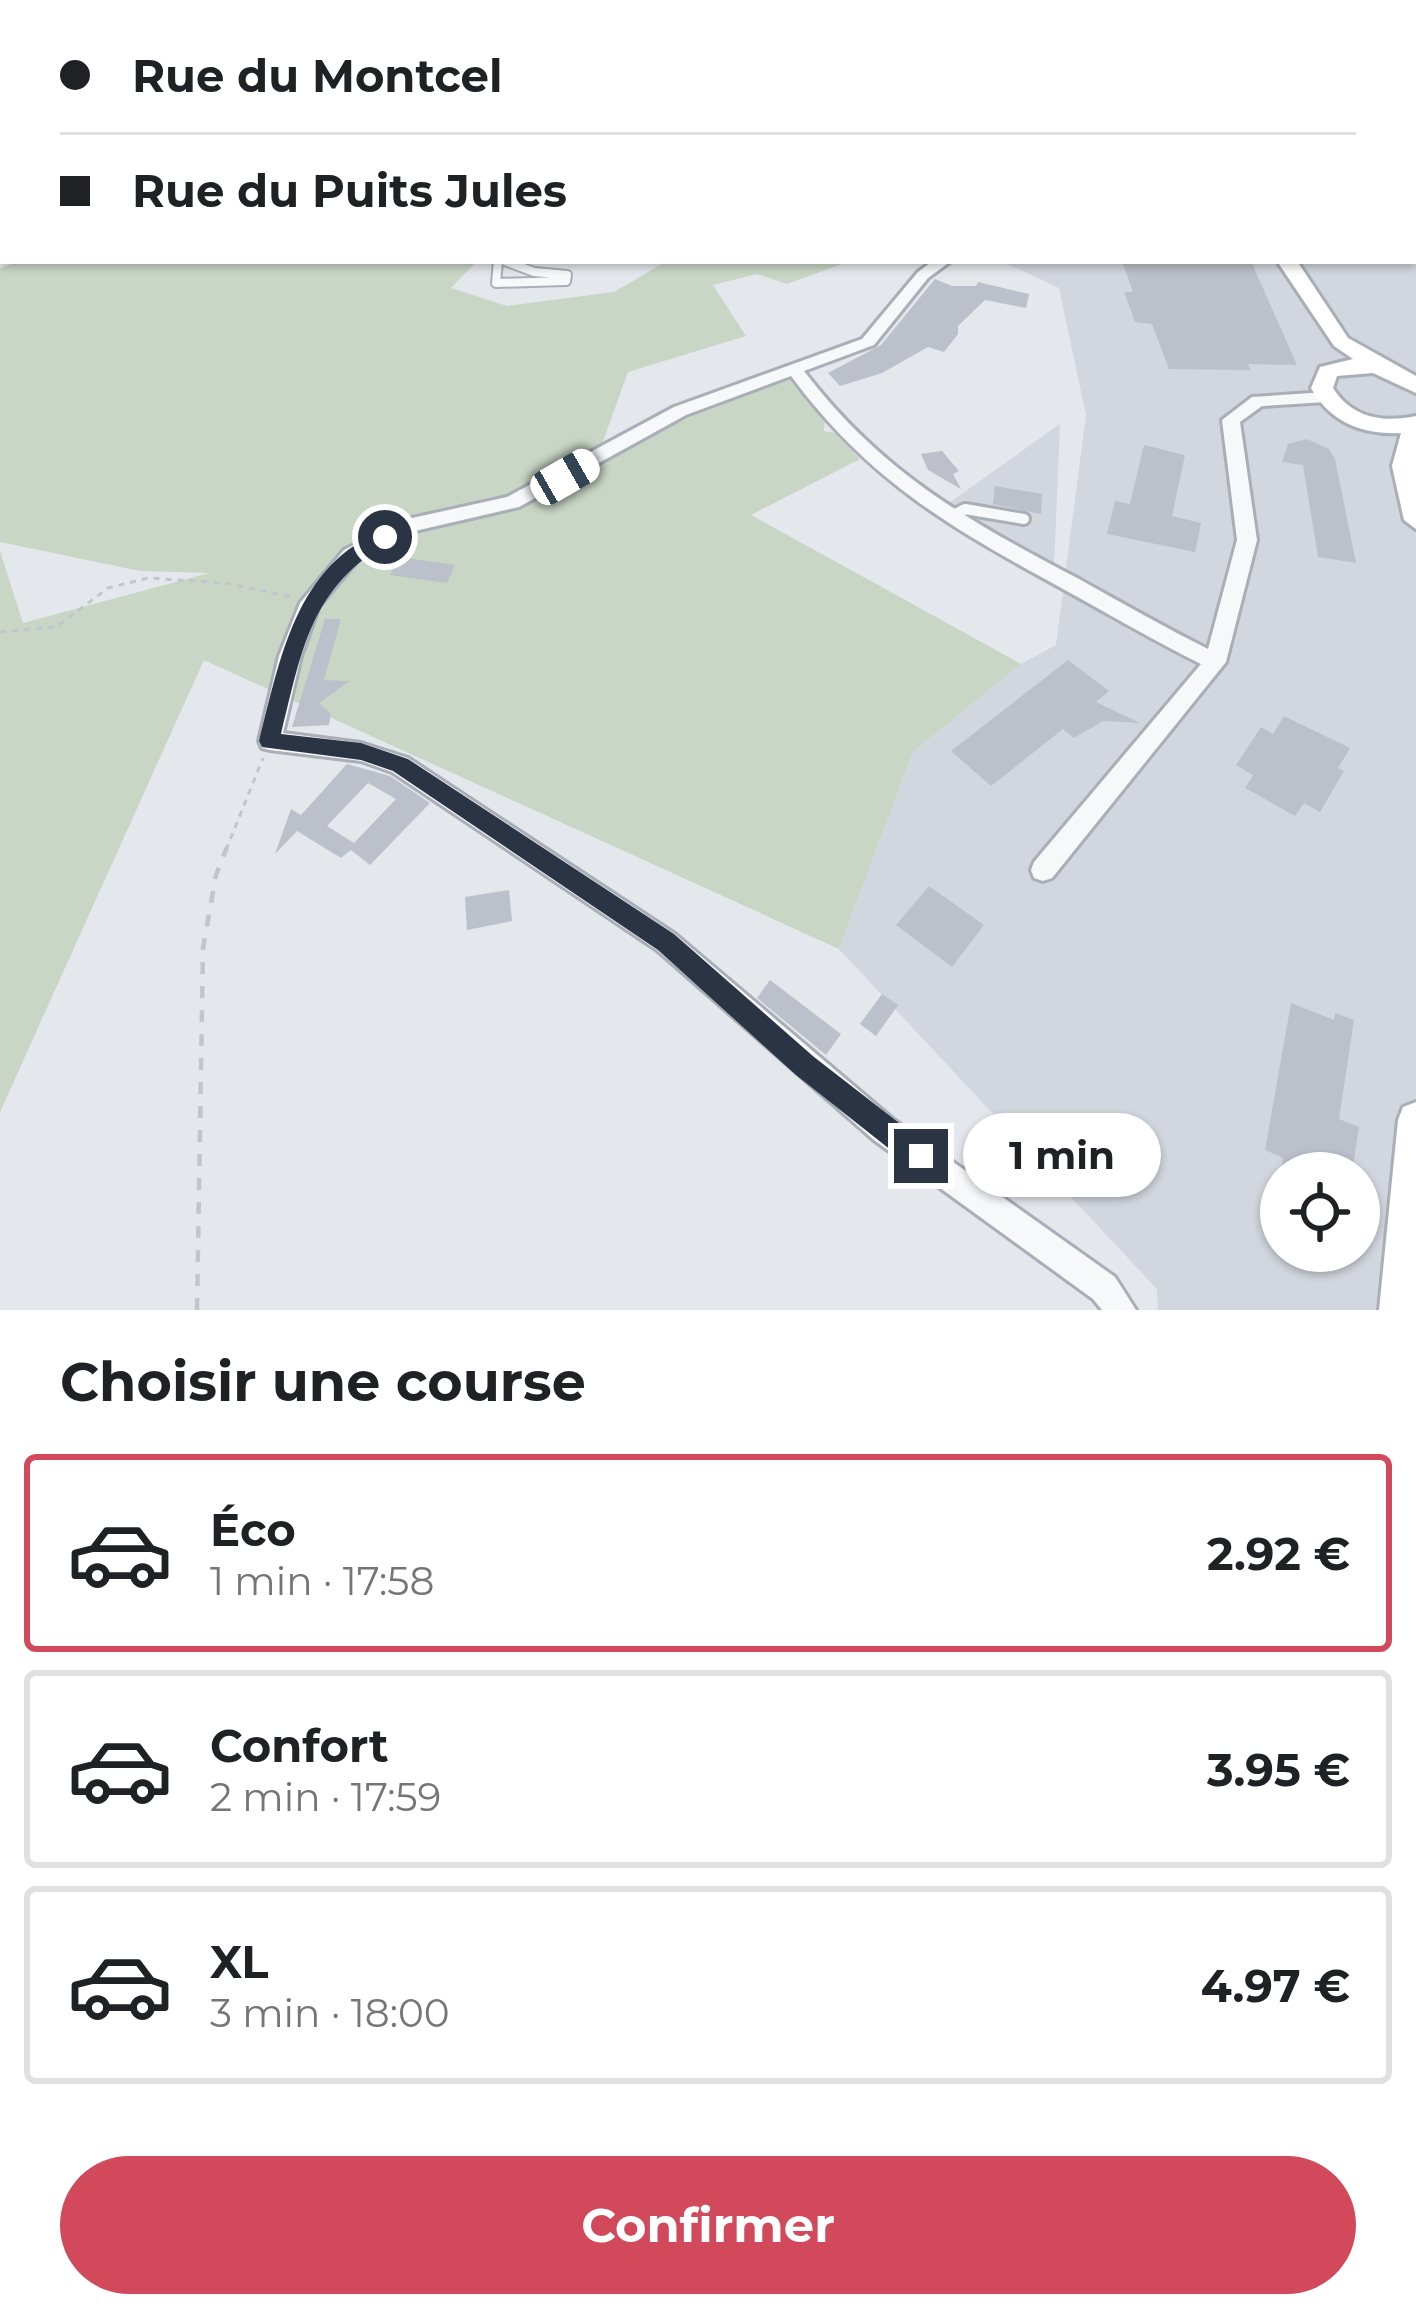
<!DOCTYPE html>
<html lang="fr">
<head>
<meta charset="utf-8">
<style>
	:root { --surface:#fff; --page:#f2f2f2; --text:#202124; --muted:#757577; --line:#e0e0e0; --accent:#d1495b }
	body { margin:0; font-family:Montserrat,sans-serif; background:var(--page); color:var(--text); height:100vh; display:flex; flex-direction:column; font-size:45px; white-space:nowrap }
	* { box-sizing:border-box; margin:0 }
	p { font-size:39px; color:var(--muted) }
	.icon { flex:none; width:66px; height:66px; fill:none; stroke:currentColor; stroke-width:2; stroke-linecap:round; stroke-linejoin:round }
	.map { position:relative; height:1310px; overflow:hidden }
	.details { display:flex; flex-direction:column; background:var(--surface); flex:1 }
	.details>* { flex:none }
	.top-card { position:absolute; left:0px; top:0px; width:1416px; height:264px; box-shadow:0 3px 9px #0004; display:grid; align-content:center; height:264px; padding:0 60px; background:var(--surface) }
	.fabs { position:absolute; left:1260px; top:1152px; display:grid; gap:24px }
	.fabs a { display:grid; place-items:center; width:120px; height:120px; border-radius:50%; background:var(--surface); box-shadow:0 3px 9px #0004; font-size:60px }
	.end { position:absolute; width:54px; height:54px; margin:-27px; border:15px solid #2b3445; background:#fff; box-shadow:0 0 0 6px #fff }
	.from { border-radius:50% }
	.bubble { position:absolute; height:84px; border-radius:42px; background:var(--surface); box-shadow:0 3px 9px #0004; font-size:39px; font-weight:700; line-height:84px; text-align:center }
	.car { position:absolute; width:36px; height:72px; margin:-36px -18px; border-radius:15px; box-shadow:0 0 9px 3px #0007; background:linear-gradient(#fff 24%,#345 0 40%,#fff 0 76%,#345 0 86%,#fff 0) }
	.top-card b { display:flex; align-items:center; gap:42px; height:114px; font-size:45px }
	.top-card b+b { border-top:3px solid var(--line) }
	.top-card i { width:30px; height:30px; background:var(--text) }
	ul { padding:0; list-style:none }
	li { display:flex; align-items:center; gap:36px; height:198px; margin:0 24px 18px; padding:0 36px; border:6px solid var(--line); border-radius:12px }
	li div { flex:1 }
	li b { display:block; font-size:45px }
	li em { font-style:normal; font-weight:700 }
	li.selected { border-color:var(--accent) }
	li>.icon { width:108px; height:108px; stroke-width:1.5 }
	h2 { padding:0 60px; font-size:54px; line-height:144px }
	.button { display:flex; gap:24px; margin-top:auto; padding:24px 60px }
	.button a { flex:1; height:138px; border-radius:72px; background:var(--accent); color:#fff; font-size:48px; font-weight:700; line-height:138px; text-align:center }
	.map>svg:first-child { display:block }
</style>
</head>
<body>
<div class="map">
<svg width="1416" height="1310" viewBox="0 0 1416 1310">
	<rect width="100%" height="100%" fill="#e4e7ec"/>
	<!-- built -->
	<path fill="#d2d6de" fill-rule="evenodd" d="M 893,0 L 1416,0 L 1416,1310 L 1158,1310 L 1157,1289 L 839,949 L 913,752 L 1021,664 L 1056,645 L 1086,415 L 1059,288 L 1001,261 L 1413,261 L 1413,3 L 890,3 ZM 1281,1173 L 1359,1173 L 1359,1251 L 1281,1251 Z
		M 1060,424 L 1054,568 L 949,503 Z"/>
	<!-- green -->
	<path fill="#c9d6c5" d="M 0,0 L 893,0 L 3,3 L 0,108 Z
		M 21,261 L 477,261 L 451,288 L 507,306 L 614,292 L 667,261 L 850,261 L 787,284 L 757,274 L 713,285 L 746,336 L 628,372 L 602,444 L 625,436 L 637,443 L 718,403 L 791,377 L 825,420 L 824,431 L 835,433 L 860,459 L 751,515 L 1021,664 L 913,752 L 839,949 L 204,660 L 0,1112 L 0,551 L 23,623 L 209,573 L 140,571 L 0,542 L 0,268 Z"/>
	<!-- building -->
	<path fill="#bbc0ca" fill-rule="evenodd" d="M 1122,261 L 1251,261 L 1297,365 L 1248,364 L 1251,370 L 1169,369 L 1152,324 L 1135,322 L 1124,292 L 1133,292 Z
		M 935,279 L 952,286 L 976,286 L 978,282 L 1029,294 L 1026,308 L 985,300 L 958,326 L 958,334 L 944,352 L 928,347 L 882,373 L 840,386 L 828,373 L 881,345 Z
		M 1307,439 L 1329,449 L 1335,459 L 1356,563 L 1318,557 L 1303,465 L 1282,462 L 1288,444 Z
		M 1144,445 L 1185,455 L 1172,516 L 1201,523 L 1195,552 L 1107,534 L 1115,501 L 1130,504 Z
		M 942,451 L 959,471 L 953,474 L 961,489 L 928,470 L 921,454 Z
		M 995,486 L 1042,494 L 1041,514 L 993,504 Z
		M 399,557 L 455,565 L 447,583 L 390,575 Z
		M 325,619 L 341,619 L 324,680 L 350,681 L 319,703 L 331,714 L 329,725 L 292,727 Z
		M 1068,660 L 1109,691 L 1096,702 L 1140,723 L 1103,721 L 1074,738 L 1063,729 L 991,786 L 951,751 Z
		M 1284,716 L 1350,748 L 1338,768 L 1344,771 L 1320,812 L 1304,803 L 1295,816 L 1245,788 L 1253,775 L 1236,765 L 1261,727 L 1273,734 Z
		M 347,764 L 390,776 L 430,803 L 370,865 L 351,850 L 341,858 L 297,831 L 275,854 L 291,809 L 301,815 ZM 368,783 L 396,799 L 354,843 L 327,826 Z
		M 929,886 L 984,925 L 952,967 L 896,925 Z
		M 509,890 L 512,921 L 467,930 L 465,897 Z
		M 770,980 L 841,1034 L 826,1055 L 757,998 Z
		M 882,994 L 898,1005 L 876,1036 L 860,1024 Z
		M 1291,1003 L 1334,1020 L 1335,1013 L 1354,1020 L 1339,1119 L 1359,1127 L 1352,1173 L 1281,1173 L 1283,1158 L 1265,1150 Z"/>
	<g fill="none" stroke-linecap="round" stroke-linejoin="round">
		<!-- lane-far1 casing -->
		<g stroke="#a9aeb7" stroke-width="12">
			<path id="lane-far1" d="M 498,261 L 496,283 L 566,281 L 567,275 L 534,272 L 505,261"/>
		</g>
		<!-- lane casing -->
		<g stroke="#a9aeb7" stroke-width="16">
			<path id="lane" d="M 950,517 L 965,509 L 1024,519"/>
		</g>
		<!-- street casing -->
		<g stroke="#a9aeb7" stroke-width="6">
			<path id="street" d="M 1413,117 L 1416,117 L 1416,125 L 1413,125 Z
				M 933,261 L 951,261 L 928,278 L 874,345 L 804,371 C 883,474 967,520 1079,579 C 1122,603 1164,627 1208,649 L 1237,540 L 1222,420 L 1252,397 L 1326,392 L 1335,397 L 1326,402 L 1262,406 L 1240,422 L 1257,540 L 1226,662 L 1052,878 L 1043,881 L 1034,878 L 1031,870 L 1034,862 L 1201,664 C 1154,641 1109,614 1063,589 C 951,528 869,481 791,376 L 686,415 L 519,507 L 415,531 L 358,560 L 319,606 L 301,656 L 283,733 L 361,743 L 408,758 L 675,934 L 894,1120 L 1115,1277 L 1136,1310 L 1102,1310 L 1093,1299 L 874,1140 L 657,950 L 392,772 L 361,761 L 270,750 L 262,748 L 259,741 L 279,656 L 300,603 L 344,550 L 403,520 L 507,497 L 674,407 L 862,339 L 918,272 Z"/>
		</g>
		<!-- secondary casing -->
		<g stroke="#a9aeb7" stroke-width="6">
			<path id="secondary" d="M 1140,0 L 1154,0 L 1154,3 L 1140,3 Z
				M 3,108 L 3,118 L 0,119 L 0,109 Z
				M 1277,261 L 1297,261 L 1348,338 L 1416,376 L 1416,393 L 1373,373 L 1337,376 L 1333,388 C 1352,418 1383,423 1416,416 L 1416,529 L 1404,520 L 1392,466 L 1401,433 C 1362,435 1330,422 1311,388 L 1320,367 L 1353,359 L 1334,346 Z
				M 1416,1102 L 1416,1310 L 1379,1310 L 1398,1120 L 1403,1107 Z"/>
		</g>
		<!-- path-far1 -->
		<path stroke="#c2c5cb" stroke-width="3" stroke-dasharray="6 6" stroke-linecap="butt" d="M 0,632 L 56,627 L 108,588 L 148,578 L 225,583 L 291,597
			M 226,850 L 263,758"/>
		<!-- path -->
		<path stroke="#c2c5cb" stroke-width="4.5" stroke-dasharray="12 12" stroke-linecap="butt" d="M 197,1310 L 203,948 L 216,875 L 227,847"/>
		<!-- lane-far1 -->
		<use href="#lane-far1" stroke="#f7f8fa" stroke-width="8"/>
		<!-- lane -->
		<use href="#lane" stroke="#f7f8fa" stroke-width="10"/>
		<!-- street -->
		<use href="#street" fill="#f7f8fa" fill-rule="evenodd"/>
		<!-- secondary -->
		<use href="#secondary" fill="#fff" fill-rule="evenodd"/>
	</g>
	<!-- route -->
	<path fill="#2b3445" d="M 385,530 L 394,537 L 391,541 C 310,587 302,650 281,734 L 361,743 L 408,759 L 674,934 L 814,1057 L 930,1147 L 934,1156 L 930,1166 L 921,1169 L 911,1166 L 796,1075 L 658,950 L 393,771 L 361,760 L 262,747 L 259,741 C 280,660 296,563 385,530 Z"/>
</svg>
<div class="fabs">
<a><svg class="icon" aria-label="locate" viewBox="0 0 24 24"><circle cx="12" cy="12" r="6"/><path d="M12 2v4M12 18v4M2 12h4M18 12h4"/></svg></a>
</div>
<i class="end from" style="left:385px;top:537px"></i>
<i class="end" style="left:921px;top:1156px"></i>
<div class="bubble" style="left:963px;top:1113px;width:198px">1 min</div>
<i class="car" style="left:565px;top:477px;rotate:60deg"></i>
<div class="top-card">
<b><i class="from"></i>Rue du Montcel</b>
<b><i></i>Rue du Puits Jules</b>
</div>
</div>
<section class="details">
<h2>Choisir une course</h2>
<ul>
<li class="selected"><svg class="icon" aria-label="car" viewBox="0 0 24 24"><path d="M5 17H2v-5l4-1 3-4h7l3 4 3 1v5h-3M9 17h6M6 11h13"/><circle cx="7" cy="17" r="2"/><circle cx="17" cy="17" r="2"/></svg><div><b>Éco</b><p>1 min · 17:58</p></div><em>2.92 €</em></li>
<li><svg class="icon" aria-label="car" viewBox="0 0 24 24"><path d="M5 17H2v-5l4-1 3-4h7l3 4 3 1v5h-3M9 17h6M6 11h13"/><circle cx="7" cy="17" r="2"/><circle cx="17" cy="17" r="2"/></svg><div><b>Confort</b><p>2 min · 17:59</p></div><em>3.95 €</em></li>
<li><svg class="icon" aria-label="car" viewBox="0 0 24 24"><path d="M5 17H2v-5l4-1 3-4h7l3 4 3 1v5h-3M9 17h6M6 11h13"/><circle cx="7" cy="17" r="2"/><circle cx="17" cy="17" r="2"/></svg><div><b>XL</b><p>3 min · 18:00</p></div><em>4.97 €</em></li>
</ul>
<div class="button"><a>Confirmer</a></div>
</section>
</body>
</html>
